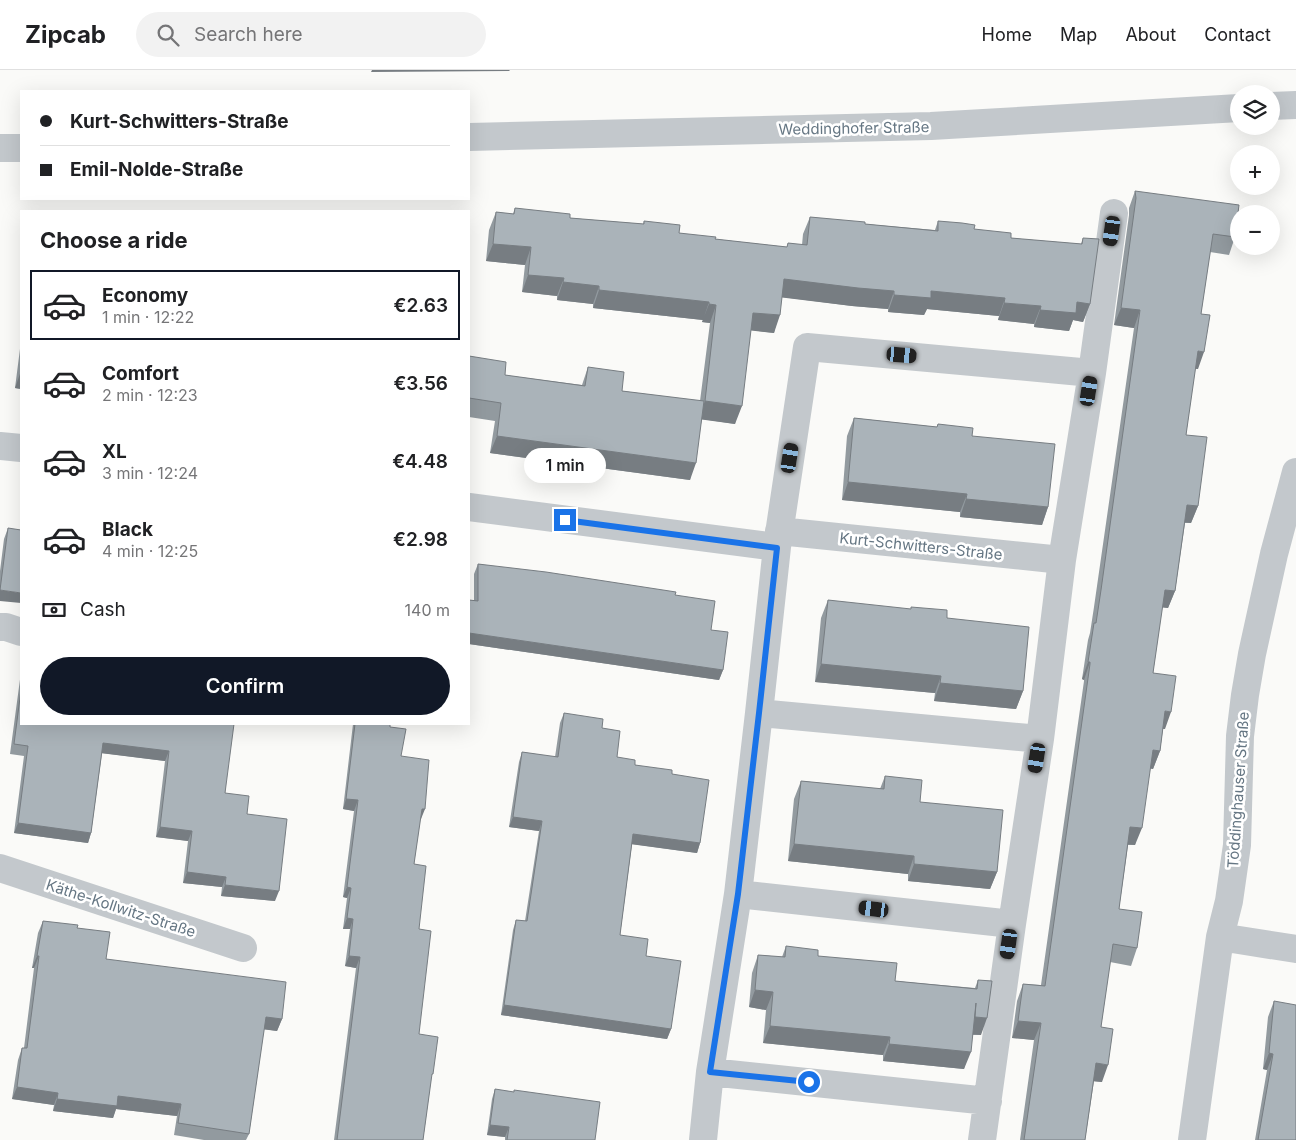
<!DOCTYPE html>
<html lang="en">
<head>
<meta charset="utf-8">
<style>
	:root { --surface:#fff; --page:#f2f2f2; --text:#202124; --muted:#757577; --line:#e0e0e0; --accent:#111827 }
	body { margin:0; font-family:Inter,sans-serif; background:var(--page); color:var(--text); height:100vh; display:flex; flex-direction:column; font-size:19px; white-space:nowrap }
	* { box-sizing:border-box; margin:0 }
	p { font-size:16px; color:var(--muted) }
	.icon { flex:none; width:28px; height:28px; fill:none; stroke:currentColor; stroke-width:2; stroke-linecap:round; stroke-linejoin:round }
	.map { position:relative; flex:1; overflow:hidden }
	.details { position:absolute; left:20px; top:140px; width:450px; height:515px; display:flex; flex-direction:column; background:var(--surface); border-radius:0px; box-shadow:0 5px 20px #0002 }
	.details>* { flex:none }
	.hud { position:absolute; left:20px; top:20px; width:450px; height:110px; border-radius:0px; box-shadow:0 5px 20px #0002; display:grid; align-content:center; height:110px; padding:0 20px; background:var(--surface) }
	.tools { position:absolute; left:1230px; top:15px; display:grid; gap:10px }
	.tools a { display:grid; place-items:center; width:50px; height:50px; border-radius:50%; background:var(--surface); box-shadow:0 5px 20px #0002; font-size:25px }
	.end { position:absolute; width:22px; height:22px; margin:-11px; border:6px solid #1a73e8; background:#fff; box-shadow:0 0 0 2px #fff }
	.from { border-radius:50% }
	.bubble { position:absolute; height:35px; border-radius:18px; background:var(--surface); box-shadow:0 5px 20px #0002; font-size:16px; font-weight:600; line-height:35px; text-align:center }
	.car { position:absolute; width:15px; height:30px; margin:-15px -8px; border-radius:6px; box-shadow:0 0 4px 1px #0007; background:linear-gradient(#222 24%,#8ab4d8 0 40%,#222 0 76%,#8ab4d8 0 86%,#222 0) }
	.hud b { display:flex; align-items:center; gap:18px; height:48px; font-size:19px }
	.hud b+b { border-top:1px solid var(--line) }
	.hud i { width:12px; height:12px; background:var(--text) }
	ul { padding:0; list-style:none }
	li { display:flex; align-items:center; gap:15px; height:70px; margin:0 10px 8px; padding:0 10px; border:2px solid transparent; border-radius:0px }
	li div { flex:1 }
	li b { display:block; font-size:19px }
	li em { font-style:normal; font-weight:600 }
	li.current { border-color:var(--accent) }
	li>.icon { width:45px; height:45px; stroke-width:1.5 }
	h2 { padding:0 20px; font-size:22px; line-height:60px }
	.pay { display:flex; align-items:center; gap:12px; height:55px; padding:0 20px; font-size:19px }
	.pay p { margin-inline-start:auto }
	.action { display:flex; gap:10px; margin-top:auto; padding:10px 20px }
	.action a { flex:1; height:58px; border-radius:30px; background:var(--accent); color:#fff; font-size:20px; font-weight:600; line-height:58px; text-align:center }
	header { display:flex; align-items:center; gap:30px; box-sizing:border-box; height:70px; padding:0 25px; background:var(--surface); border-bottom:1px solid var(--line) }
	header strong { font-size:24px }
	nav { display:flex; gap:28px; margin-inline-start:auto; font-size:18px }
	.search { width:350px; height:45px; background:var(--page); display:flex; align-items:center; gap:12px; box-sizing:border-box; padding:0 18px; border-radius:28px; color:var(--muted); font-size:19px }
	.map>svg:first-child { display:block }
</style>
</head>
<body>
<header>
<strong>Zipcab</strong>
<div class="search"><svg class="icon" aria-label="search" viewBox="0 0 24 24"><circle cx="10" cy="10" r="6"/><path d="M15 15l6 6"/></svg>Search here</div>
<nav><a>Home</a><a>Map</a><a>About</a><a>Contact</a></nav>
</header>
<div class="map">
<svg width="1296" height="1070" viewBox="0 0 1296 1070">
	<rect width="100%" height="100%" fill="#fafaf8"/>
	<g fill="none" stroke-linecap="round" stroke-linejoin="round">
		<!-- minor -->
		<path stroke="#c3c8cc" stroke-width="28" d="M 1271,36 L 1296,35
			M 469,67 L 931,56 L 1239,38
			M 0,78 L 21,78
			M 0,376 L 21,378
			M 469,437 L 777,477
			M 779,461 L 1062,490
			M 0,557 L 6,557 L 21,562
			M 759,643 L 1040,669
			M 0,798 L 243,878
			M 738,824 L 1012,854
			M 1220,867 L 1296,879
			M 710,1002 L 988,1031
			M 703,1070 L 710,1002 L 738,824 L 759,643 L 777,477 L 807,277 L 1092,303
			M 982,1070 L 1012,854 L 1040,669 L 1062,490 L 1092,303 L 1114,143
			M 1192,1070 L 1220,867 L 1229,831 L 1237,775 L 1240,666 L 1245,625 L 1252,584 L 1274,484 L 1296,402"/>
	</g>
	<!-- wall -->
	<path fill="#929a9f" d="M 1135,121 L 1235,167 L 1229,185 L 1210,182 L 1201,244 L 1198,299 L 1195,299 L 1186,365 L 1198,436 L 1191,453 L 1185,453 L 1175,521 L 1168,538 L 1162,537 L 1153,603 L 1165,659 L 1163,659 L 1160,681 L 1153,699 L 1150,698 L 1135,775 L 1128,775 L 1119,839 L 1137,878 L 1131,896 L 1110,892 L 1101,957 L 1102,1012 L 1094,1011 L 1085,1070 L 1020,1070 L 1034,970 L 1012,968 L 1017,931 L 1023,914 L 1041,915 L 1084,611 L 1084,610 L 1082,609 L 1088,570 L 1090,563 L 1094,537 L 1134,258 L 1114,255 L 1129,145 L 1129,138 Z
		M 515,138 L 570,148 L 643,154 L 644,151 L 679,163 L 715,169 L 787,177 L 788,173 L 802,175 L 803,164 L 810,147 L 865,154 L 935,160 L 938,151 L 1011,168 L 1081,174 L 1083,168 L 1090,234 L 1083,252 L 1073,250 L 1069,261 L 1034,257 L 1034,254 L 998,250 L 999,246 L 927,239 L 924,245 L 888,242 L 888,239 L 852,236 L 782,227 L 774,263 L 751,260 L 735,354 L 702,349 L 690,410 L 490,383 L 495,351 L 469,347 L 469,286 L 505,305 L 582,315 L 588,297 L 622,321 L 700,331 L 710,253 L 702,252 L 703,250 L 593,238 L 593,234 L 557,230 L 557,226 L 522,222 L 525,195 L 486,191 L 489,160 L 496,142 L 513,144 Z
		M 21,271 L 21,319 L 15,318 Z
		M 854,348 L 937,357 L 938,354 L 972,366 L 1048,437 L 1042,455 L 960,447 L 960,442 L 842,430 L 847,366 Z
		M 8,458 L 0,531 L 0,501 L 4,469 Z
		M 478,494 L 675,525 L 711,560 L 723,600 L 719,610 L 469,574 L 469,530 L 474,531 L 474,504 Z
		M 828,530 L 947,548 L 1023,621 L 1016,639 L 934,631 L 935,623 L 815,612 L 821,548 Z
		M 21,602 L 21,654 L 231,654 L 225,723 L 247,744 L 275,831 L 221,826 L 222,817 L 183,813 L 188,771 L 156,767 L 165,691 L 102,683 L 91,763 L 88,773 L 14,763 L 24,686 L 10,684 Z
		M 564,643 L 602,658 L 617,687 L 635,695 L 672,704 L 700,773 L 697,783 L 632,774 L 620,865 L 646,886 L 671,959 L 667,969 L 501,945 L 513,860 L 516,850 L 525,851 L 539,761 L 509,757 L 519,692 L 522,682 L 555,687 L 560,653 Z
		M 353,654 L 390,654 L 390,657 L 401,686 L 421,749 L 420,749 L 414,794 L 419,859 L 419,964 L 431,1010 L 423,1070 L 334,1070 L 356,898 L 345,896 L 350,859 L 343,859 L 347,828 L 343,827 L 354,741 L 343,739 Z
		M 885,706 L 920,732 L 997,802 L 990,819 L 908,811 L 908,804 L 788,791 L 794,729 L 801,711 L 880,719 Z
		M 43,851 L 77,858 L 106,889 L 282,949 L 277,961 L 264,959 L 249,1064 L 246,1070 L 204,1070 L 174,1065 L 177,1046 L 116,1039 L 113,1048 L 53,1041 L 54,1035 L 12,1029 L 18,990 L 22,978 L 24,978 L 34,898 L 32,898 L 38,863 Z
		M 786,876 L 895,911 L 975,918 L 978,910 L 981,965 L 973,965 L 964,999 L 883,991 L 883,985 L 763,973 L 766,940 L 749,937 L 752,903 L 758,885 L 782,887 Z
		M 1274,931 L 1296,1070 L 1255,1070 L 1267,1000 L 1263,999 L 1268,947 Z
		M 495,1019 L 595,1070 L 505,1070 L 505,1067 L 487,1065 L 492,1029 Z"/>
	<!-- shaded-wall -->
	<path fill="#777d82" d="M 372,0 L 510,0 L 509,1 L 371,2 Z
		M 493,174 L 531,177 L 525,195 L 486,191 Z
		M 528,205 L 564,208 L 557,226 L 522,222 Z
		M 784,209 L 894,221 L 888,239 L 852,236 L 778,227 Z
		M 563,212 L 599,216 L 593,234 L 557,230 Z
		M 599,220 L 709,232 L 703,250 L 593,238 Z
		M 931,221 L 1005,228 L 999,246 L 927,239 L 924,245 L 888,242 L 894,225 Z
		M 1077,232 L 1090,234 L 1083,252 L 1073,250 L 1069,261 L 1034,257 L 1040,240 Z
		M 1004,233 L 1041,236 L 1034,254 L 998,250 Z
		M 709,234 L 716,235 L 710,253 L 702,252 Z
		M 1121,238 L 1140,240 L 1134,258 L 1114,255 Z
		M 753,243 L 780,245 L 774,263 L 747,260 Z
		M 1198,281 L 1204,282 L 1198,299 L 1192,298 Z
		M 21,301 L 21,319 L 15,318 Z
		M 705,331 L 742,336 L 735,354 L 698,349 Z
		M 497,366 L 696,393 L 690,410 L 490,383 Z
		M 848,412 L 967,424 L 960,442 L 842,430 Z
		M 966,429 L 1048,437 L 1042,455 L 960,447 Z
		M 1187,435 L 1198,436 L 1191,453 L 1181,452 Z
		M 0,520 L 21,523 L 21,533 L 0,531 Z
		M 1165,520 L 1175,521 L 1168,538 L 1158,537 Z
		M 469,563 L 723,600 L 719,610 L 469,574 Z
		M 1088,592 L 1090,592 L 1084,610 L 1082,609 Z
		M 821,594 L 941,606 L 935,623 L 815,612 Z
		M 940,613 L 1023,621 L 1016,639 L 934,631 Z
		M 1165,641 L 1171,642 L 1165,659 L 1159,658 Z
		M 103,673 L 169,681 L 165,691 L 100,683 Z
		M 1153,680 L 1160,681 L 1153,699 L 1147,698 Z
		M 346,729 L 358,730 L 354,741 L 343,739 Z
		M 422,739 L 425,739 L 421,749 L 418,749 Z
		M 513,747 L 542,751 L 539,761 L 509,757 Z
		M 18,753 L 91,763 L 88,773 L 14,763 Z
		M 160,757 L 192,761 L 188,771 L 156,767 Z
		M 1130,757 L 1142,758 L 1135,775 L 1124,774 Z
		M 633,764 L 700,773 L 697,783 L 630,774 Z
		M 794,774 L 914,786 L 908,804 L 788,791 Z
		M 914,794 L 997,802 L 990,819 L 908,811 Z
		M 187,802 L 226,807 L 222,817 L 183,813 Z
		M 225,815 L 279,821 L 275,831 L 221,826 Z
		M 347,817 L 351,818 L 347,828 L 343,827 Z
		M 347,848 L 353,849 L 350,859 L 343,859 Z
		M 37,886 L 39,886 L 34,898 L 32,898 Z
		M 349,886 L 360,887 L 356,898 L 345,896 Z
		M 755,920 L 773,922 L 766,940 L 749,937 Z
		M 504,935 L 671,959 L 667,969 L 501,945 Z
		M 266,947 L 282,949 L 277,961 L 261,959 Z
		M 975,947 L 987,948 L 981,965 L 969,964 Z
		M 1018,951 L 1041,953 L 1034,970 L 1012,968 Z
		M 770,956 L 890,967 L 883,985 L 763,973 Z
		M 889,974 L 971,982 L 964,999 L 883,991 Z
		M 1269,983 L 1273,984 L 1267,1000 L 1263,999 Z
		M 1096,993 L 1108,995 L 1102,1012 L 1090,1011 Z
		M 17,1017 L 58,1023 L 54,1035 L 12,1029 Z
		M 118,1026 L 181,1034 L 177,1046 L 116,1039 L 113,1048 L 53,1041 L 57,1029 Z
		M 490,1055 L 509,1057 L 505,1067 L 487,1065 Z"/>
	<!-- building -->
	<path fill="#aab3b9" stroke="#777d82" d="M 1135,121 L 1239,135 L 1235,167 L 1213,164 L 1201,244 L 1210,245 L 1204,282 L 1198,281 L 1186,365 L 1207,367 L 1198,436 L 1187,435 L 1175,521 L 1165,520 L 1153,603 L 1176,606 L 1171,642 L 1165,641 L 1160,681 L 1153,680 L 1142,758 L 1130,757 L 1119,839 L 1142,842 L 1137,878 L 1113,874 L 1101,957 L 1113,959 L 1108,995 L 1096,993 L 1085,1070 L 1024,1070 L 1041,953 L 1018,951 L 1023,914 L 1045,916 L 1090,594 L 1090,592 L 1088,592 L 1094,553 L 1096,553 L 1101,520 L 1140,240 L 1121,238 L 1136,128 Z
		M 515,138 L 570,144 L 570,148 L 644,154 L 644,151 L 680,155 L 679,163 L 716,167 L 715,169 L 787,177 L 788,173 L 807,175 L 810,147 L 865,152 L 865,154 L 938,161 L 938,151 L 962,153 L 975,155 L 974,159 L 1011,163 L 1011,168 L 1082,174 L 1083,168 L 1099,169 L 1090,234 L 1077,232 L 1076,243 L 1040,240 L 1041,236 L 1004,233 L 1005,228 L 931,221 L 931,228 L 894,225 L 894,221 L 858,218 L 784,209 L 780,245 L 753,243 L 742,336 L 705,331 L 716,235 L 709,234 L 709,232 L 599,220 L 599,216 L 563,212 L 564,208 L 528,205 L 531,177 L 493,174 L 496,142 L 514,144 Z
		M 469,286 L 506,292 L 505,305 L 585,316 L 588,297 L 624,302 L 622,321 L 704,331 L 696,393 L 497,366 L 501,333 L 469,328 Z
		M 854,348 L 937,357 L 938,354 L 973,358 L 972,366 L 1055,374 L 1048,437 L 966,429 L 967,424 L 848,412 Z
		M 8,458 L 21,460 L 21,523 L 0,520 Z
		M 478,494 L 546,502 L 676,522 L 675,525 L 715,531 L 711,560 L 728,562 L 723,600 L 469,563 L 469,530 L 478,531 Z
		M 828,530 L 911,539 L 911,537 L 947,540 L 947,548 L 1029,557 L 1023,621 L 940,613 L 941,606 L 821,594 Z
		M 21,620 L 21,654 L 234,654 L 225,723 L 249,726 L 247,744 L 287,749 L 279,821 L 225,815 L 226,807 L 187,802 L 192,761 L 160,757 L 169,681 L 103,673 L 91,763 L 18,753 L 28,676 L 14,674 Z
		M 564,643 L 603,649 L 602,658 L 620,661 L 617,687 L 635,690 L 635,695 L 672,700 L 672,704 L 709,710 L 700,773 L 633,764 L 620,865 L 648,869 L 646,886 L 681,891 L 671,959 L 504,935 L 516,850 L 527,851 L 542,751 L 513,747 L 522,682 L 558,687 Z
		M 355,654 L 390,654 L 390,657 L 406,659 L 401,686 L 429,690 L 425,739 L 422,739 L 414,794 L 426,796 L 419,859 L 431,861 L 419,964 L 438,967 L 433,1004 L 432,1004 L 423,1070 L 337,1070 L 360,887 L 349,886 L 353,849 L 347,848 L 351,818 L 347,817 L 358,730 L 346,729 Z
		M 885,706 L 922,710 L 920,732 L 1003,740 L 997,802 L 914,794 L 914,786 L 794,774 L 801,711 L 884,719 Z
		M 43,851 L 78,855 L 77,858 L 110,862 L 106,889 L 286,912 L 282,949 L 266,947 L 249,1064 L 178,1053 L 181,1034 L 118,1026 L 117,1036 L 57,1029 L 58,1023 L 17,1017 L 22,978 L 27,978 L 39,886 L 37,886 Z
		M 786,876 L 818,880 L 818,886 L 897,893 L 895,911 L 977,919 L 978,910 L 992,911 L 987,948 L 975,947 L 976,933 L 971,982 L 889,974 L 890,967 L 770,956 L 773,922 L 755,920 L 758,885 L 785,887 Z
		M 1274,931 L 1296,935 L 1296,1070 L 1258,1070 L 1273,984 L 1269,983 Z
		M 495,1019 L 514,1022 L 514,1020 L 600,1032 L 595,1070 L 507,1070 L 509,1057 L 490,1055 Z"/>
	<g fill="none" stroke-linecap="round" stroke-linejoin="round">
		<!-- route -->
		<path stroke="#1a73e8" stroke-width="6" d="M 565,450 L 777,478 L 759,643 L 738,824 L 710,1002 L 809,1012"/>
	</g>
	<g text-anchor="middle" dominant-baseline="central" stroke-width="5" stroke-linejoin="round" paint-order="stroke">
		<!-- street labels -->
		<g font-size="15" fill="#657683" stroke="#fff">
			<text transform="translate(854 58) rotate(-1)">Weddinghofer Straße</text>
			<text transform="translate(921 476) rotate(6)">Kurt-Schwitters-Straße</text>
			<text transform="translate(1238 720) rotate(-86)">Töddinghauser Straße</text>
			<text transform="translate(121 838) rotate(18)">Käthe-Kollwitz-Straße</text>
		</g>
	</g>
</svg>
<div class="tools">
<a><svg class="icon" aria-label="layers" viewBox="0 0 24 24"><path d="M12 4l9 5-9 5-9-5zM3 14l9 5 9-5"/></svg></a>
<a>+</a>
<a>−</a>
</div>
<i class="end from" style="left:809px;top:1012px"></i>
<i class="end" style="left:565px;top:450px"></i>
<div class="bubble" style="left:524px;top:378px;width:82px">1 min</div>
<i class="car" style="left:1112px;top:161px;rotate:188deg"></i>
<i class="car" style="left:902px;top:285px;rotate:95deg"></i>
<i class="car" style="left:1089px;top:321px;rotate:9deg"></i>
<i class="car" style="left:790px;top:388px;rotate:9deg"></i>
<i class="car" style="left:1037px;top:688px;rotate:189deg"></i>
<i class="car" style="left:874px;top:839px;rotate:277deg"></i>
<i class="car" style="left:1009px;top:874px;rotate:188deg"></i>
<div class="hud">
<b><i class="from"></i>Kurt-Schwitters-Straße</b>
<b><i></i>Emil-Nolde-Straße</b>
</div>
<section class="details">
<h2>Choose a ride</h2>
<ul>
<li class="current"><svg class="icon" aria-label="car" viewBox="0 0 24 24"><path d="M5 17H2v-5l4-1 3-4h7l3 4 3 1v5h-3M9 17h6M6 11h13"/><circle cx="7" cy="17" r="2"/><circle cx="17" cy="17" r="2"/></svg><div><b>Economy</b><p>1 min · 12:22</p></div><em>€2.63</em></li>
<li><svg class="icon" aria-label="car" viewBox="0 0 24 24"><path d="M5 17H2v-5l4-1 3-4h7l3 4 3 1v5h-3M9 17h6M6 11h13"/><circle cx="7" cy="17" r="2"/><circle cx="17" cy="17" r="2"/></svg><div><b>Comfort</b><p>2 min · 12:23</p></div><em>€3.56</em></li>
<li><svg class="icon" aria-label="car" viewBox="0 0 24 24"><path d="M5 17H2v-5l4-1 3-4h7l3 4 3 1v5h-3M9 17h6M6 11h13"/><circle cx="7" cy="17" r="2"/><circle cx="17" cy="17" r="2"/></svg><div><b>XL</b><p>3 min · 12:24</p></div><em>€4.48</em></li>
<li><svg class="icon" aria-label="car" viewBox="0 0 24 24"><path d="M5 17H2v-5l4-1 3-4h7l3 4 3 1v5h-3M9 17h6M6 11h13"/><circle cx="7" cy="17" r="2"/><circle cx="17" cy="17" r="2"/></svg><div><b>Black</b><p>4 min · 12:25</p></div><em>€2.98</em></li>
</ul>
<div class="pay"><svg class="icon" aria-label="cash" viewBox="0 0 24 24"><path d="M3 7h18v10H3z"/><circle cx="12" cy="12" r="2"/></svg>Cash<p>140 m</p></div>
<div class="action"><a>Confirm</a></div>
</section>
</div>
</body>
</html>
